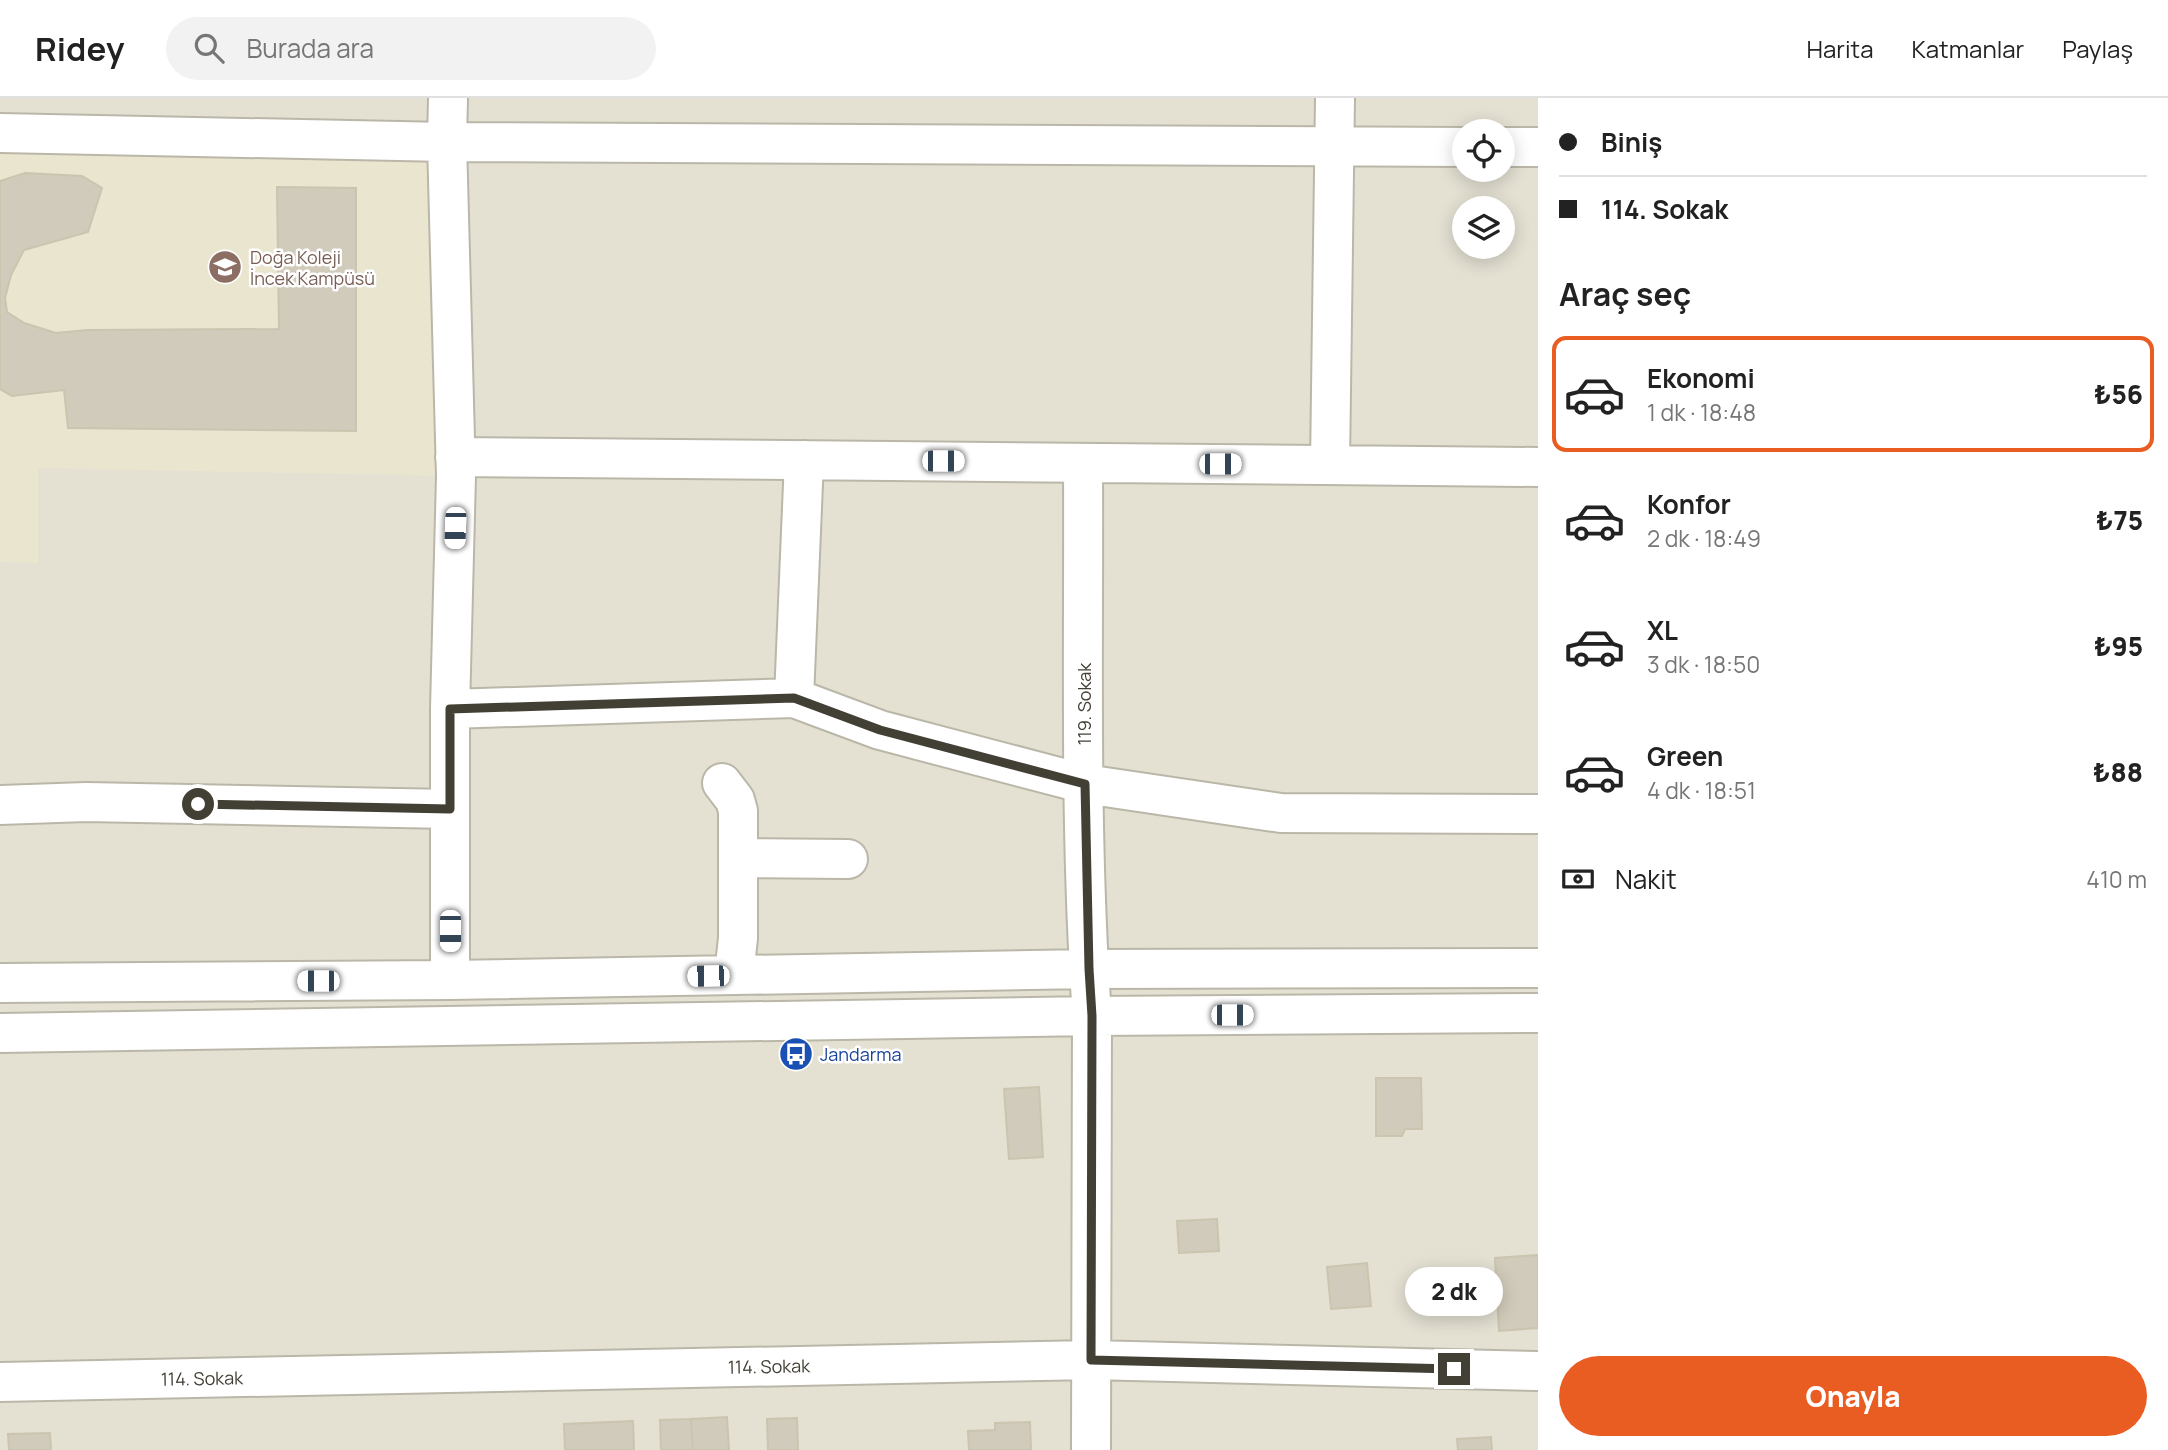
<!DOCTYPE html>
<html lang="tr">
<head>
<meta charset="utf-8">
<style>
	:root { --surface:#fff; --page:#f2f2f2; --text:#222; --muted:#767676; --line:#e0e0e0; --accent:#e95c22 }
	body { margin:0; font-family:Manrope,sans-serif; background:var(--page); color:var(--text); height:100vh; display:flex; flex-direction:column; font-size:26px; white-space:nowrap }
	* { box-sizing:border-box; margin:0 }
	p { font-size:23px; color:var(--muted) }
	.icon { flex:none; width:38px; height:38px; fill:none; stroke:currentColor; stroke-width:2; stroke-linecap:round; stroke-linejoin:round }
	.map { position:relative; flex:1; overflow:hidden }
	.panel { display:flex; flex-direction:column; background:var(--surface); width:630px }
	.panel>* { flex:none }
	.guide { display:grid; align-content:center; height:154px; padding:0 21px; background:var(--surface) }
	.controls { position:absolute; left:1452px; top:21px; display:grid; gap:14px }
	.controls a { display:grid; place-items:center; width:63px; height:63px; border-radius:50%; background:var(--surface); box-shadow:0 4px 18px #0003; font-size:35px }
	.end { position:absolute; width:32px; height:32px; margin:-16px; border:9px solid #423f35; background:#fff; box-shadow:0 0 0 4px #fff }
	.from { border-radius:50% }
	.bubble { position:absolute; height:49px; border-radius:24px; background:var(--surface); box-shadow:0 4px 18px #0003; font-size:23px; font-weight:800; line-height:49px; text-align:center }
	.car { position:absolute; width:21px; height:42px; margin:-21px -10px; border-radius:9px; box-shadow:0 0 5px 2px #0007; background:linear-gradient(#fff 24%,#345 0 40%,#fff 0 76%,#345 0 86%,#fff 0) }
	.guide b { display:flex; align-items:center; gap:24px; height:66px; font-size:26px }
	.guide b+b { border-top:2px solid var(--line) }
	.guide i { width:18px; height:18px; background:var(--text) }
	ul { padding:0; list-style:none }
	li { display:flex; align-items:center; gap:21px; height:116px; margin:0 14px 10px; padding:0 7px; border:4px solid transparent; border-radius:14px }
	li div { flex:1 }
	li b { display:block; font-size:26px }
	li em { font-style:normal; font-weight:800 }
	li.selected { border-color:var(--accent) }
	li>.icon { width:63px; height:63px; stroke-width:1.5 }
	h2 { padding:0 21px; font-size:32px; line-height:84px }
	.pay { display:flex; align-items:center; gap:18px; height:77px; padding:0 21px; font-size:26px }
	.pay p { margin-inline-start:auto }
	.button { display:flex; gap:14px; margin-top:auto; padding:14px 21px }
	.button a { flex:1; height:80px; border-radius:42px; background:var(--accent); color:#fff; font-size:28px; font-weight:800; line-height:80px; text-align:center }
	header { display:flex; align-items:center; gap:42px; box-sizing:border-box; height:98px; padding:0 35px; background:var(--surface); border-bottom:2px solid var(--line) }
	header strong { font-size:33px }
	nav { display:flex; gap:38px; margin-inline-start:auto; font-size:24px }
	.search { width:490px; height:63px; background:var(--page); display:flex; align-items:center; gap:18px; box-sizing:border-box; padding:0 24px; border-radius:38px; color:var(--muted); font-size:26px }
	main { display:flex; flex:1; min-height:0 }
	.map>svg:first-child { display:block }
</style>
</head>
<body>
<header>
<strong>Ridey</strong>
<div class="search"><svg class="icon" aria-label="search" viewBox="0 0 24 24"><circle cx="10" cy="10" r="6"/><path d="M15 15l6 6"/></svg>Burada ara</div>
<nav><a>Harita</a><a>Katmanlar</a><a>Paylaş</a></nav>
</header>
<main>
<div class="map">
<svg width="1538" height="1352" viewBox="0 0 1538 1352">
	<rect width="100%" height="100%" fill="#f1efe4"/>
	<!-- residential -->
	<path fill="#e4e1d3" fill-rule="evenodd" d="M 0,0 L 1538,0 L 1538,1352 L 0,1352 ZM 1465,33 L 1503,33 L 1503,72 L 1465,72 ZM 1465,110 L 1503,110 L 1503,149 L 1465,149 Z"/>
	<!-- education -->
	<path fill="#e9e5cf" d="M 0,35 L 447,44 L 456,378 L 38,370 L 38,465 L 0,464 Z"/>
	<!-- building -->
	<path fill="#d1cbbb" stroke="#cbc4ae" stroke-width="2" d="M 25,75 L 82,78 L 102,90 L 88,134 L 24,152 L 11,177 L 5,200 L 7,214 L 24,225 L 56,235 L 87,232 L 279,231 L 277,89 L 356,90 L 356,333 L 68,330 L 64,292 L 12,298 L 0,291 L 0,83 Z
		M 1376,980 L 1421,980 L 1422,1031 L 1405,1031 L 1402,1038 L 1376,1038 Z
		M 1039,989 L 1043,1059 L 1009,1061 L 1004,991 Z
		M 1217,1121 L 1219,1153 L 1179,1155 L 1177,1123 Z
		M 1538,1157 L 1538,1230 L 1499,1233 L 1495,1160 Z
		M 1367,1165 L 1371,1208 L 1331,1211 L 1327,1169 Z
		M 727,1319 L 729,1352 L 693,1352 L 691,1321 Z
		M 797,1320 L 798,1352 L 768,1352 L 767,1321 Z
		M 691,1321 L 693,1352 L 661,1352 L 660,1322 Z
		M 633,1323 L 634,1352 L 565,1352 L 564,1326 Z
		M 1030,1324 L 1031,1352 L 969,1352 L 968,1333 L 995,1332 L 995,1325 Z
		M 50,1335 L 51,1352 L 9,1352 L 8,1336 Z
		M 1491,1339 L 1492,1352 L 1458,1352 L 1457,1341 Z"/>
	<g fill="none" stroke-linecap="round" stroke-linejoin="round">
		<!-- minor casing -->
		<g stroke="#bbb7a8" stroke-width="42">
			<path id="minor" d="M 448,0 L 447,44 L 456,378 L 450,611 L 450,882
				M 0,35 L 447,44 L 1465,49
				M 1503,49 L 1538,49
				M 455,359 L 1538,369
				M 1083,365 C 1084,549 1079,734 1092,918 L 1091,1352
				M 1330,367 L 1335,0
				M 794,600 L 804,362
				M 450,611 L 794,600 L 880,632 L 1085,686 L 1281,715 L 1538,716
				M 722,685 L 735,702 L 738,713 L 738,840 L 734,877
				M 0,707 L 86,704 L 450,711
				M 738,760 L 848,761
				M 0,885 L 450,882 L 1089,871 L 1538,870
				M 0,935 L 1092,918 L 1538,915
				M 0,1284 L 1091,1262 L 1538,1273"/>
		</g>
		<!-- minor -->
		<use href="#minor" stroke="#fff" stroke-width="38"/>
	</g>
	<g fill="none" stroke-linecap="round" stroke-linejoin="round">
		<!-- route -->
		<path stroke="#423f35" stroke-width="9" d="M 198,706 L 450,711 L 450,611 L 794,600 L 880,632 L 1085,686 L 1089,871 L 1092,918 L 1091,1262 L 1454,1271"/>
	</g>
	<!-- icons -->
	<defs>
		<g id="school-disc" transform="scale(1.75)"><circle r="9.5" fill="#8d6e63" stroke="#fff"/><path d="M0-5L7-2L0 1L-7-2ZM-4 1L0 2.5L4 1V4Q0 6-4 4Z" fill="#fff"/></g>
		<g id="bus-disc" transform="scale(1.75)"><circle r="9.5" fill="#1a4fb4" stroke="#fff"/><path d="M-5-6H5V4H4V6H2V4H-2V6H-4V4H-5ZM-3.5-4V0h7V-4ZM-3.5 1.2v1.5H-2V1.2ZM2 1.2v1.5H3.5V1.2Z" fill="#fff"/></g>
	</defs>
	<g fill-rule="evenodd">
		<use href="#school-disc" x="225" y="169"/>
		<use href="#bus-disc" x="796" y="956"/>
	</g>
	<g text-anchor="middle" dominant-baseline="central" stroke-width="5" stroke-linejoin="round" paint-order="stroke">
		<!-- education labels -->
		<g font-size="18" fill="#785e54" stroke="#fff" text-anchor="start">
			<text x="250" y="159">Doğa Koleji<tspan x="250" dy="21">İncek Kampüsü</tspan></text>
		</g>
		<!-- street labels -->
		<g font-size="18" fill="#423f35" stroke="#fff">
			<text transform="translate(1084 606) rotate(-90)">119. Sokak</text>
			<text transform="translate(769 1268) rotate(-1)">114. Sokak</text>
			<text transform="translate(202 1280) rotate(-1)">114. Sokak</text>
		</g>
		<!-- transit labels -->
		<g font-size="18" fill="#164399" stroke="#fff" text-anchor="start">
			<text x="820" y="956">Jandarma</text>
		</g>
	</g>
</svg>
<div class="controls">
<a><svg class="icon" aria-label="locate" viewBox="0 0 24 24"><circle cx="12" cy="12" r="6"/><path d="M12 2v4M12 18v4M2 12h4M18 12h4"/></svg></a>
<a><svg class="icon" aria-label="layers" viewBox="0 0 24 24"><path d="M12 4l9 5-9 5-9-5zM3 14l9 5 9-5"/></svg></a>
</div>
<i class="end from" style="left:198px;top:706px"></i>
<i class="end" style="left:1454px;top:1271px"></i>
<div class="bubble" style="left:1405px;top:1169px;width:98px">2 dk</div>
<i class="car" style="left:943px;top:363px;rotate:90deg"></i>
<i class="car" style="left:1220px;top:366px;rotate:90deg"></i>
<i class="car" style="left:455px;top:430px;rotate:182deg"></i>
<i class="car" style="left:450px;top:833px;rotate:180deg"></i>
<i class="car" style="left:708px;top:878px;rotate:269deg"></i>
<i class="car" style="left:318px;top:883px;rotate:270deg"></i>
<i class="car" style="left:1232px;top:917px;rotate:90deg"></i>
</div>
<section class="panel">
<div class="guide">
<b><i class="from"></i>Biniş</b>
<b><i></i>114. Sokak</b>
</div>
<h2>Araç seç</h2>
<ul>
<li class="selected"><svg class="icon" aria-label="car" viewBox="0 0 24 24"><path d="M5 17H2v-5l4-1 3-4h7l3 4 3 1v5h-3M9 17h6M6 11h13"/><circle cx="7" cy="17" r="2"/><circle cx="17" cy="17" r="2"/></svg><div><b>Ekonomi</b><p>1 dk · 18:48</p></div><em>₺56</em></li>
<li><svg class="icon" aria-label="car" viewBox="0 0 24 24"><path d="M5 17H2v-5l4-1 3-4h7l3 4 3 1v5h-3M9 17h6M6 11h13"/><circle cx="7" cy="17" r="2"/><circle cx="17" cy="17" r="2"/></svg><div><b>Konfor</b><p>2 dk · 18:49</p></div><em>₺75</em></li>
<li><svg class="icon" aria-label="car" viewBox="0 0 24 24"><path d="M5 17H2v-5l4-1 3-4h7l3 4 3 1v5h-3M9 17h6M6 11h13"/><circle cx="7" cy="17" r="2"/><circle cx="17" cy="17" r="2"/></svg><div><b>XL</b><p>3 dk · 18:50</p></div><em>₺95</em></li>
<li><svg class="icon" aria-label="car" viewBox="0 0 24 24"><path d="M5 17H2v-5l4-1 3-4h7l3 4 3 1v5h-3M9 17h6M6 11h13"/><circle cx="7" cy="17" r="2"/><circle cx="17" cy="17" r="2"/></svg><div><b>Green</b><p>4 dk · 18:51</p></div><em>₺88</em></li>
</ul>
<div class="pay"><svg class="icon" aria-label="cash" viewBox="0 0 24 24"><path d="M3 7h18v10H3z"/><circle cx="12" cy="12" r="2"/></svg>Nakit<p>410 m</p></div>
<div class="button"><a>Onayla</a></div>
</section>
</main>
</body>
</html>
